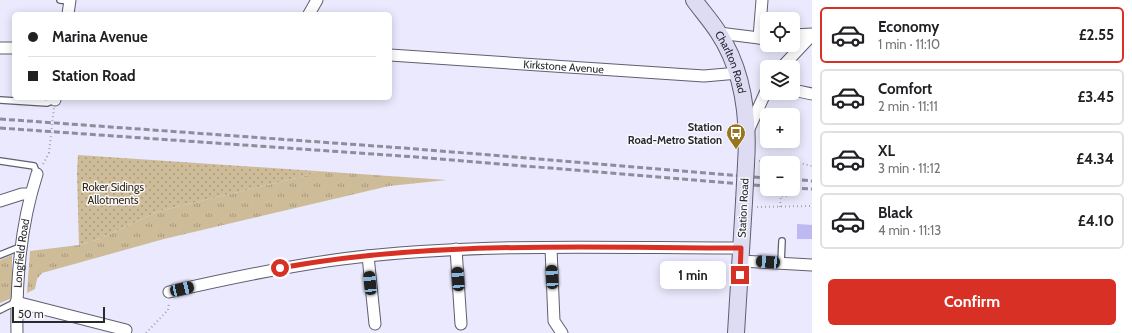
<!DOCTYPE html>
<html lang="en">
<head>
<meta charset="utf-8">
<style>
	:root { --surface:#fff; --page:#f6f6f6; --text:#202124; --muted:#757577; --line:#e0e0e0; --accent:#d93025 }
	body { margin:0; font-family:Cabin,sans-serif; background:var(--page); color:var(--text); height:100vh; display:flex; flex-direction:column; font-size:15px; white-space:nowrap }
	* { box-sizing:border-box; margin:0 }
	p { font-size:13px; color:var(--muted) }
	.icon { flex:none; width:22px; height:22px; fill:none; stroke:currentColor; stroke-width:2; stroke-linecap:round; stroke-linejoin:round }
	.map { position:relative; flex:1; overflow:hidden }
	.side { display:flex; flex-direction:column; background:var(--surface); width:320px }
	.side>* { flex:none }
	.guide { position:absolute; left:12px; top:12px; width:380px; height:88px; border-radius:6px; box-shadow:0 2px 10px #0003; display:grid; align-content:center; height:88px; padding:0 16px; background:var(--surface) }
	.controls { position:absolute; left:760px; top:12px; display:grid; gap:8px }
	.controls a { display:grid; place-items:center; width:40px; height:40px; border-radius:6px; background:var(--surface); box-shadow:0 2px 10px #0003; font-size:20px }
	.scale { position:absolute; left:12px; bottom:10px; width:93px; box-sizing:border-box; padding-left:4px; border:2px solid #292930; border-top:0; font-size:11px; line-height:14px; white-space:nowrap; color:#292930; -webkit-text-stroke:3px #f8f8fc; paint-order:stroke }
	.end { position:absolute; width:18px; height:18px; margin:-9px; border:5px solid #d93025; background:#fff; box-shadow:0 0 0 2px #fff }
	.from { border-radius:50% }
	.bubble { position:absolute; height:28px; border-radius:6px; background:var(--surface); box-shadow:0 2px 10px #0003; font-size:13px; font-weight:800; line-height:28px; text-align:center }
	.car { position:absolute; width:12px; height:24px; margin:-12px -6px; border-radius:5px; box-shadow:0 0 3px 1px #0007; background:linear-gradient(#222 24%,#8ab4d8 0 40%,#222 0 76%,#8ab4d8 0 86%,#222 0) }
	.guide b { display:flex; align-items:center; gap:14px; height:38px; font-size:15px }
	.guide b+b { border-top:1px solid var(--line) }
	.guide i { width:10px; height:10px; background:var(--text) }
	ul { padding:7px 0 0; list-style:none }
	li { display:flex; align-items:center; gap:12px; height:56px; margin:0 8px 6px; padding:0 8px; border:2px solid var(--line); border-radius:6px }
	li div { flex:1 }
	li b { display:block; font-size:15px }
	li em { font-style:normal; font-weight:800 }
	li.current { border-color:var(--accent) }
	li>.icon { width:36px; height:36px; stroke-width:1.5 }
	.cta { display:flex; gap:8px; margin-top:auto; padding:8px 16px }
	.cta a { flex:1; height:46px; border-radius:6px; background:var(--accent); color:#fff; font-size:16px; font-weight:800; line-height:46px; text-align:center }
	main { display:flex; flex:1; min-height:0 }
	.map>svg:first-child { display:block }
</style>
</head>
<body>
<main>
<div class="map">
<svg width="812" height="333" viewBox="0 0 812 333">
	<defs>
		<pattern id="grass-tufts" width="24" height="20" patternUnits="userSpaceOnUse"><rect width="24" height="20" fill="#cebc99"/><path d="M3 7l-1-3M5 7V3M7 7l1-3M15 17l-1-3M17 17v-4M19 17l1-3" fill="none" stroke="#a7997d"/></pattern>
		<pattern id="garden-dots" width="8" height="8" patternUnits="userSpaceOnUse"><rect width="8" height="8" fill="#cebc99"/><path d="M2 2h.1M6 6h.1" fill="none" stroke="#a7997d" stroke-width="1.8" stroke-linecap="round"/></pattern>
	</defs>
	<rect width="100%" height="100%" fill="#eae9fd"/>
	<!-- grass -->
	<path fill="url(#grass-tufts)" d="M 316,171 L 447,180 L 389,186 L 164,239 L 42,273 L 37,279 L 35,289 L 27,293 L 30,251 L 79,245 L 99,239 L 159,211 L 309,175 Z
		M 12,255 L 12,298 L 0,303 L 0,260 Z"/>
	<!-- garden -->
	<path fill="url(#garden-dots)" d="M 78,155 L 316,171 L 309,175 L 159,211 L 99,239 L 79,245 L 77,173 Z"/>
	<!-- building -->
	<path fill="#beb9f2" d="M 797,224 L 812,225 L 812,239 L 797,239 Z"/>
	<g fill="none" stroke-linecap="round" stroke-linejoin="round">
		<!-- service casing -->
		<g stroke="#605f70" stroke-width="8">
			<path id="service" d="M 60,0 L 70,1
				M 0,100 L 47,103 L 55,100
				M 0,161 L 34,166 L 37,174
				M 0,255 L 20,247
				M 781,263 L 782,241
				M 0,310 L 16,302"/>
		</g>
		<!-- minor casing -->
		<g stroke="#605f70" stroke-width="13">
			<g id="minor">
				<path d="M 68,14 L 70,0"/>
				<path d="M 309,14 L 317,0"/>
				<path d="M 719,33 L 759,38 L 767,37"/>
				<path d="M 793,35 L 812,34"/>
				<path d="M 759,38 L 762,0"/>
				<path d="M 0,48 L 14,48"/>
				<path id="s1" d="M 390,55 L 704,76 L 738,73"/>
				<path d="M 782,67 L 812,35"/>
				<path d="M 793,90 L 812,94"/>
				<path d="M 55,100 L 55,98"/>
				<path d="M 748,131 L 767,89"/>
				<path d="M 0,201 L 22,194 L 31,194"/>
				<path d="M 551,248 L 554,321 L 562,333"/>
				<path d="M 456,249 L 461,324"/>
				<path d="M 368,256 L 375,324"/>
				<path d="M 740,261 L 812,265"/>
				<path d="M 169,292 C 234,277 300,263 367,256 C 491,243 617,248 741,248"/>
				<path d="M 16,302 L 126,330"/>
				<path id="s2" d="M 17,333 C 16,279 20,226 37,174"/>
			</g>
		</g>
		<!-- secondary casing -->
		<g stroke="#605f70" stroke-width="18">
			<g id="secondary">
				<path id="s3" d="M 694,0 C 702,11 711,21 718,32 C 744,71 749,119 746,164"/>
				<path d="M 736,333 L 744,202"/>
			</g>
		</g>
		<!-- path -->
		<path stroke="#a4a4b3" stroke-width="2" stroke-dasharray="1 3" stroke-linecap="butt" d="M 759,161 L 795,162 L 812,166
			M 43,164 L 49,153
			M 757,207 L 812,206
			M 780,207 L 781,196 L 787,196
			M 146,333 L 168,310 L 169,303"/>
		<!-- service -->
		<use href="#service" stroke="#fff" stroke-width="5.5"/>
		<!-- minor -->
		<use href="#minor" stroke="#fff" stroke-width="11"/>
		<!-- secondary -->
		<use href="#secondary" stroke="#dedcf2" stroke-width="16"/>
		<!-- rail -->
		<path stroke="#8e8d9b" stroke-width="3" stroke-dasharray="6 3" stroke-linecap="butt" d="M 0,119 L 417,149 L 767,178
			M 0,128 L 416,157 L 767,186
			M 793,179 L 812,181
			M 793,188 L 812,189"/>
		<!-- secondary-bridge casing -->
		<g stroke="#605f70" stroke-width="18" stroke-linecap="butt">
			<path id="secondary-bridge" d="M 744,202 L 746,164"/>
		</g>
		<!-- path-bridge -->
		<path stroke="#a4a4b3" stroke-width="2" stroke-dasharray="1 3" stroke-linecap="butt" d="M 49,153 L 54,107"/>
		<!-- secondary-bridge -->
		<use href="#secondary-bridge" stroke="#dedcf2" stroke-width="16"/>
	</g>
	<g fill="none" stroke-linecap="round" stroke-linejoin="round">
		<!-- route -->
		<path stroke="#d93025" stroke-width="5" d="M 280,268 C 432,240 588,248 741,248 L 740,275"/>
	</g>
	<!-- icons -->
	<defs>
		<g id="bus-pin" transform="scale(1)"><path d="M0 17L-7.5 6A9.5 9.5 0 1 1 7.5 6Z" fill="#99751f" stroke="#f8f8fc"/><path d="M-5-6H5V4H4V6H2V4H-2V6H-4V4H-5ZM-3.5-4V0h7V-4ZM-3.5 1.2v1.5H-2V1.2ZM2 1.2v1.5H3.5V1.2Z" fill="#fff"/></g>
	</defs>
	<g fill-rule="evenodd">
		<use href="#bus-pin" x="736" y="133"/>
	</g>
	<g text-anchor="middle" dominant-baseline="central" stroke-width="3" stroke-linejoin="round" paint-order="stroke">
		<!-- street labels -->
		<g font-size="11" fill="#292930" stroke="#f8f8fc">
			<text stroke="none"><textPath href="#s3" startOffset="73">Charlton Road</textPath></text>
			<text stroke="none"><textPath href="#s1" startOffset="174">Kirkstone Avenue</textPath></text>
			<text transform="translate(743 208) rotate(-87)">Station Road</text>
			<text stroke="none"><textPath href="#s2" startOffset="80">Longfield Road</textPath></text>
		</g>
		<!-- poi labels -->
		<g font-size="11" font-weight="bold" fill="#292930" stroke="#f8f8fc" text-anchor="end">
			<text x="722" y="127">Station<tspan x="722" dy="13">Road-Metro Station</tspan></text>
		</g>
		<!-- park labels -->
		<g font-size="11" fill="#34280e" stroke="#f8f8fc">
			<text x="113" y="187">Roker Sidings<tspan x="113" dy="13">Allotments</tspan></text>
		</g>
	</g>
</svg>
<div class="controls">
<a><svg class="icon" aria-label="locate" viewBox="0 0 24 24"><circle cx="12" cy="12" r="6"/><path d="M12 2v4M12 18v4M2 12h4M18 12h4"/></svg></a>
<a><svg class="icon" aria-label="layers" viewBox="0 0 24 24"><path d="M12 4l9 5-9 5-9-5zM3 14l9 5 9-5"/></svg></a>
<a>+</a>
<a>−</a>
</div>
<div class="scale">50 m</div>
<i class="end from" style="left:280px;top:268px"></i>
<i class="end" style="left:740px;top:275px"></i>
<div class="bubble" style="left:660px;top:261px;width:66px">1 min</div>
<i class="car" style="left:768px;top:262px;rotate:274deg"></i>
<i class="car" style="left:552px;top:277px;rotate:357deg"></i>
<i class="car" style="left:458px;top:279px;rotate:356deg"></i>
<i class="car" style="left:370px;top:283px;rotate:354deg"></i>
<i class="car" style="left:182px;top:289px;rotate:77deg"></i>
<div class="guide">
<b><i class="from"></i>Marina Avenue</b>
<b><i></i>Station Road</b>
</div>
</div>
<section class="side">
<ul>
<li class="current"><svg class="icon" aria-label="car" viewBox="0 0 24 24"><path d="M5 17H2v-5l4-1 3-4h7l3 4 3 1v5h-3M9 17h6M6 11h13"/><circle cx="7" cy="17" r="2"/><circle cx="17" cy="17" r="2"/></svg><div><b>Economy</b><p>1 min · 11:10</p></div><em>£2.55</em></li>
<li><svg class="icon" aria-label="car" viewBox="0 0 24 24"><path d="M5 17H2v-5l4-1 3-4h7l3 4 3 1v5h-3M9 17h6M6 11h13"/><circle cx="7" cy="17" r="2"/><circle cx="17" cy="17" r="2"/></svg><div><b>Comfort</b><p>2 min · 11:11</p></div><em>£3.45</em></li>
<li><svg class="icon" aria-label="car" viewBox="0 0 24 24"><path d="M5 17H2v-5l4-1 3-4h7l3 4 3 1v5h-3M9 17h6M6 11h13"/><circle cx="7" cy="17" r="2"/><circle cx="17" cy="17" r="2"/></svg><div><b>XL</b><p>3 min · 11:12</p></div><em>£4.34</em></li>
<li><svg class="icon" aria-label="car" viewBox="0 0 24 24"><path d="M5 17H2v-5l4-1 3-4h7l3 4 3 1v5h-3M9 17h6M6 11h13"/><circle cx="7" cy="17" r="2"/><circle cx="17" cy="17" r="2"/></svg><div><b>Black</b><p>4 min · 11:13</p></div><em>£4.10</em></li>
</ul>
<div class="cta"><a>Confirm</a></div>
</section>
</main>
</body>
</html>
